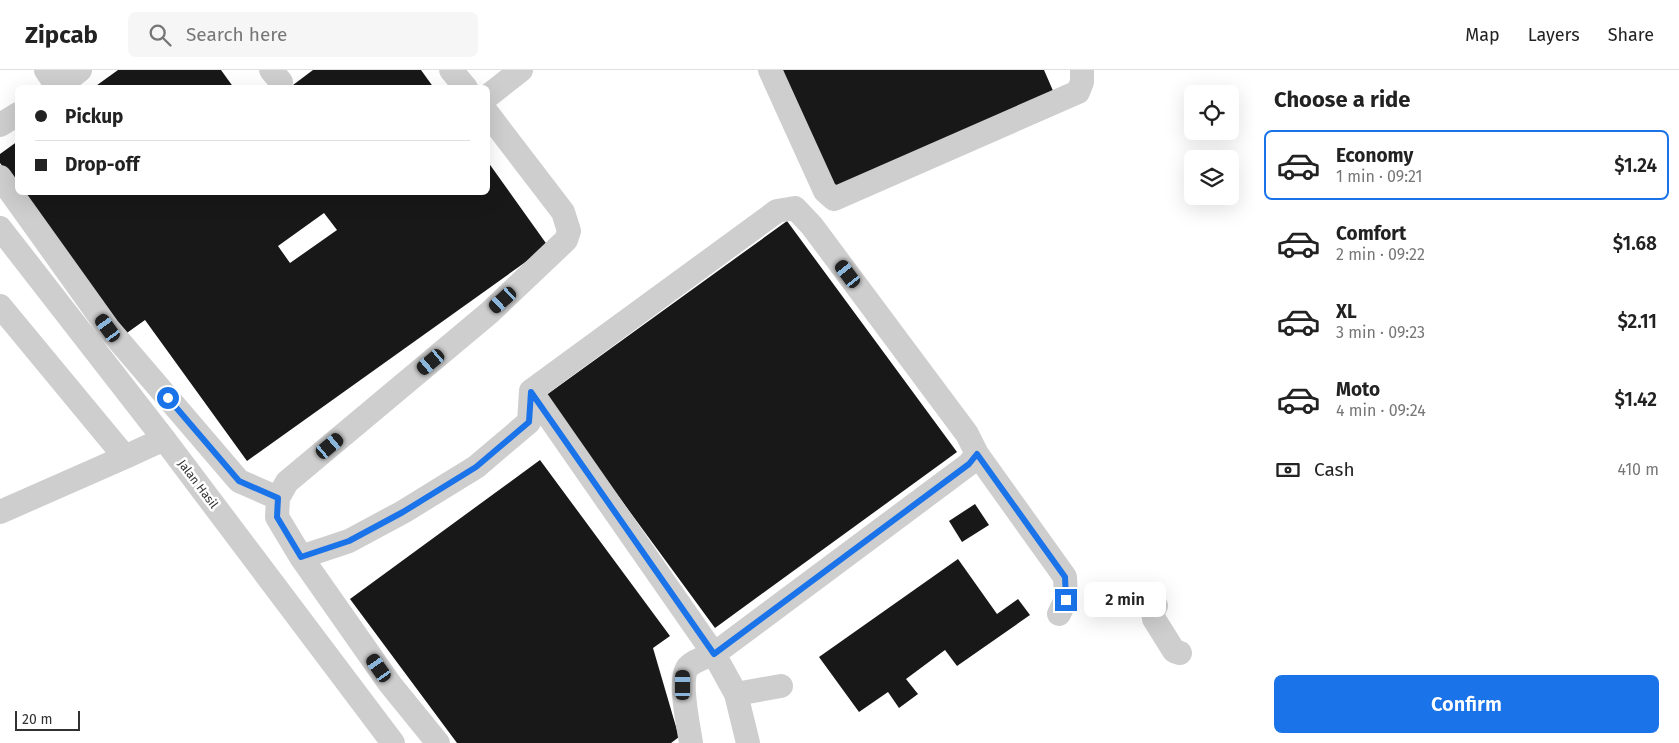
<!DOCTYPE html>
<html lang="en">
<head>
<meta charset="utf-8">
<style>
	:root { --surface:#fff; --page:#f6f6f6; --text:#222; --muted:#767676; --line:#e0e0e0; --accent:#1a73e8 }
	body { margin:0; font-family:"Fira Sans",sans-serif; background:var(--page); color:var(--text); height:100vh; display:flex; flex-direction:column; font-size:19px; white-space:nowrap }
	* { box-sizing:border-box; margin:0 }
	p { font-size:16px; color:var(--muted) }
	.icon { flex:none; width:28px; height:28px; fill:none; stroke:currentColor; stroke-width:2; stroke-linecap:round; stroke-linejoin:round }
	.map { position:relative; flex:1; overflow:hidden }
	.details { display:flex; flex-direction:column; background:var(--surface); width:425px }
	.details>* { flex:none }
	.hud { position:absolute; left:15px; top:15px; width:475px; height:110px; border-radius:8px; box-shadow:0 5px 20px #0002; display:grid; align-content:center; height:110px; padding:0 20px; background:var(--surface) }
	.tools { position:absolute; left:1184px; top:15px; display:grid; gap:10px }
	.tools a { display:grid; place-items:center; width:55px; height:55px; border-radius:8px; background:var(--surface); box-shadow:0 5px 20px #0002; font-size:25px }
	.scale { position:absolute; left:15px; bottom:12px; width:65px; box-sizing:border-box; padding-left:5px; border:2px solid #313131; border-top:0; font-size:14px; line-height:18px; white-space:nowrap; color:#313131; -webkit-text-stroke:4px #fff; paint-order:stroke }
	.end { position:absolute; width:22px; height:22px; margin:-11px; border:6px solid #1a73e8; background:#fff; box-shadow:0 0 0 2px #fff }
	.from { border-radius:50% }
	.bubble { position:absolute; height:35px; border-radius:8px; background:var(--surface); box-shadow:0 5px 20px #0002; font-size:16px; font-weight:600; line-height:35px; text-align:center }
	.car { position:absolute; width:15px; height:30px; margin:-15px -8px; border-radius:6px; box-shadow:0 0 4px 1px #0007; background:linear-gradient(#222 24%,#8ab4d8 0 40%,#222 0 76%,#8ab4d8 0 86%,#222 0) }
	.hud b { display:flex; align-items:center; gap:18px; height:48px; font-size:19px }
	.hud b+b { border-top:1px solid var(--line) }
	.hud i { width:12px; height:12px; background:var(--text) }
	ul { padding:0; list-style:none }
	li { display:flex; align-items:center; gap:15px; height:70px; margin:0 10px 8px; padding:0 10px; border:2px solid transparent; border-radius:8px }
	li div { flex:1 }
	li b { display:block; font-size:19px }
	li em { font-style:normal; font-weight:600 }
	li.on { border-color:var(--accent) }
	li>.icon { width:45px; height:45px; stroke-width:1.5 }
	h2 { padding:0 20px; font-size:22px; line-height:60px }
	.pay { display:flex; align-items:center; gap:12px; height:55px; padding:0 20px; font-size:19px }
	.pay p { margin-inline-start:auto }
	.cta { display:flex; gap:10px; margin-top:auto; padding:10px 20px }
	.cta a { flex:1; height:58px; border-radius:8px; background:var(--accent); color:#fff; font-size:20px; font-weight:600; line-height:58px; text-align:center }
	header { display:flex; align-items:center; gap:30px; box-sizing:border-box; height:70px; padding:0 25px; background:var(--surface); border-bottom:1px solid var(--line) }
	header strong { font-size:24px }
	nav { display:flex; gap:28px; margin-inline-start:auto; font-size:18px }
	.search { width:350px; height:45px; background:var(--page); display:flex; align-items:center; gap:12px; box-sizing:border-box; padding:0 18px; border-radius:8px; color:var(--muted); font-size:19px }
	main { display:flex; flex:1; min-height:0 }
	.map>svg:first-child { display:block }
</style>
</head>
<body>
<header>
<strong>Zipcab</strong>
<div class="search"><svg class="icon" aria-label="search" viewBox="0 0 24 24"><circle cx="10" cy="10" r="6"/><path d="M15 15l6 6"/></svg>Search here</div>
<nav><a>Map</a><a>Layers</a><a>Share</a></nav>
</header>
<main>
<div class="map">
<svg width="1254" height="673" viewBox="0 0 1254 673">
	<rect width="100%" height="100%" fill="#fff"/>
	<!-- building -->
	<path fill="#181818" fill-rule="evenodd" d="M 118,0 L 221,0 L 234,18 L 93,18 Z
		M 313,0 L 421,0 L 434,18 L 289,18 Z
		M 779,0 L 1044,0 L 1054,23 L 836,126 Z
		M 18,71 L 18,118 L 0,93 L 0,84 Z
		M 488,92 L 548,176 L 247,391 L 145,250 L 124,265 L 21,122 L 488,122 ZM 324,143 L 337,160 L 290,193 L 278,176 Z
		M 787,151 L 957,382 L 715,558 L 545,326 Z
		M 540,390 L 670,566 L 653,578 L 679,667 L 671,673 L 457,673 L 350,529 Z
		M 975,434 L 989,455 L 962,472 L 949,451 Z
		M 958,489 L 997,544 L 1018,529 L 1030,545 L 957,596 L 945,580 L 906,609 L 918,624 L 899,638 L 888,622 L 859,642 L 819,587 Z"/>
	<g fill="none" stroke-linecap="round" stroke-linejoin="round">
		<!-- minor -->
		<path stroke="#cecece" stroke-width="24" d="M 46,0 L 57,17
			M 271,0 L 281,12
			M 451,0 L 466,18
			M 770,0 L 825,121 L 834,129 L 1078,22 L 1082,12 L 1082,0
			M 57,18 L 80,0
			M 488,26 L 521,0
			M 0,55 L 18,44
			M 0,107 L 108,258 L 239,411 L 278,428
			M 0,158 L 164,369 L 393,673
			M 0,236 L 125,387 L 0,442
			M 531,321 L 714,584 L 736,624 L 748,673
			M 977,384 L 1065,507 L 1066,529 L 1059,544
			M 125,387 L 164,369
			M 301,487 L 349,471 L 403,442 L 476,397 L 529,352 L 531,321 L 777,141 L 795,138 L 812,156 L 967,364 L 977,384 L 969,394 L 714,584 C 706,587 695,590 689,596 C 677,605 689,658 691,673
			M 1156,536 L 1153,541 L 1154,549 L 1174,581 L 1180,583
			M 736,624 L 781,616
			M 438,673 L 390,614 L 301,487 L 277,447 L 278,428 L 287,412 L 489,243 L 566,170 L 569,161 L 563,142 L 488,44"/>
	</g>
	<g fill="none" stroke-linecap="round" stroke-linejoin="round">
		<!-- route -->
		<path stroke="#1a73e8" stroke-width="6" d="M 168,328 L 239,411 L 278,428 L 277,447 L 301,487 L 349,471 L 403,442 L 476,397 L 529,352 L 531,322 L 714,584 L 969,394 L 977,384 L 1065,507 L 1066,530"/>
	</g>
	<g text-anchor="middle" dominant-baseline="central" stroke-width="5" stroke-linejoin="round" paint-order="stroke">
		<!-- street labels -->
		<g font-size="12" fill="#313131" stroke="#fff">
			<text transform="translate(198 414) rotate(53)">Jalan Hasil</text>
		</g>
	</g>
</svg>
<div class="tools">
<a><svg class="icon" aria-label="locate" viewBox="0 0 24 24"><circle cx="12" cy="12" r="6"/><path d="M12 2v4M12 18v4M2 12h4M18 12h4"/></svg></a>
<a><svg class="icon" aria-label="layers" viewBox="0 0 24 24"><path d="M12 4l9 5-9 5-9-5zM3 14l9 5 9-5"/></svg></a>
</div>
<div class="scale">20 m</div>
<i class="end from" style="left:168px;top:328px"></i>
<i class="end" style="left:1066px;top:530px"></i>
<div class="bubble" style="left:1084px;top:512px;width:82px">2 min</div>
<i class="car" style="left:848px;top:204px;rotate:323deg"></i>
<i class="car" style="left:503px;top:230px;rotate:228deg"></i>
<i class="car" style="left:108px;top:258px;rotate:324deg"></i>
<i class="car" style="left:431px;top:292px;rotate:230deg"></i>
<i class="car" style="left:330px;top:376px;rotate:50deg"></i>
<i class="car" style="left:379px;top:598px;rotate:325deg"></i>
<i class="car" style="left:683px;top:615px;rotate:0deg"></i>
<div class="hud">
<b><i class="from"></i>Pickup</b>
<b><i></i>Drop-off</b>
</div>
</div>
<section class="details">
<h2>Choose a ride</h2>
<ul>
<li class="on"><svg class="icon" aria-label="car" viewBox="0 0 24 24"><path d="M5 17H2v-5l4-1 3-4h7l3 4 3 1v5h-3M9 17h6M6 11h13"/><circle cx="7" cy="17" r="2"/><circle cx="17" cy="17" r="2"/></svg><div><b>Economy</b><p>1 min · 09:21</p></div><em>$1.24</em></li>
<li><svg class="icon" aria-label="car" viewBox="0 0 24 24"><path d="M5 17H2v-5l4-1 3-4h7l3 4 3 1v5h-3M9 17h6M6 11h13"/><circle cx="7" cy="17" r="2"/><circle cx="17" cy="17" r="2"/></svg><div><b>Comfort</b><p>2 min · 09:22</p></div><em>$1.68</em></li>
<li><svg class="icon" aria-label="car" viewBox="0 0 24 24"><path d="M5 17H2v-5l4-1 3-4h7l3 4 3 1v5h-3M9 17h6M6 11h13"/><circle cx="7" cy="17" r="2"/><circle cx="17" cy="17" r="2"/></svg><div><b>XL</b><p>3 min · 09:23</p></div><em>$2.11</em></li>
<li><svg class="icon" aria-label="car" viewBox="0 0 24 24"><path d="M5 17H2v-5l4-1 3-4h7l3 4 3 1v5h-3M9 17h6M6 11h13"/><circle cx="7" cy="17" r="2"/><circle cx="17" cy="17" r="2"/></svg><div><b>Moto</b><p>4 min · 09:24</p></div><em>$1.42</em></li>
</ul>
<div class="pay"><svg class="icon" aria-label="cash" viewBox="0 0 24 24"><path d="M3 7h18v10H3z"/><circle cx="12" cy="12" r="2"/></svg>Cash<p>410 m</p></div>
<div class="cta"><a>Confirm</a></div>
</section>
</main>
</body>
</html>
